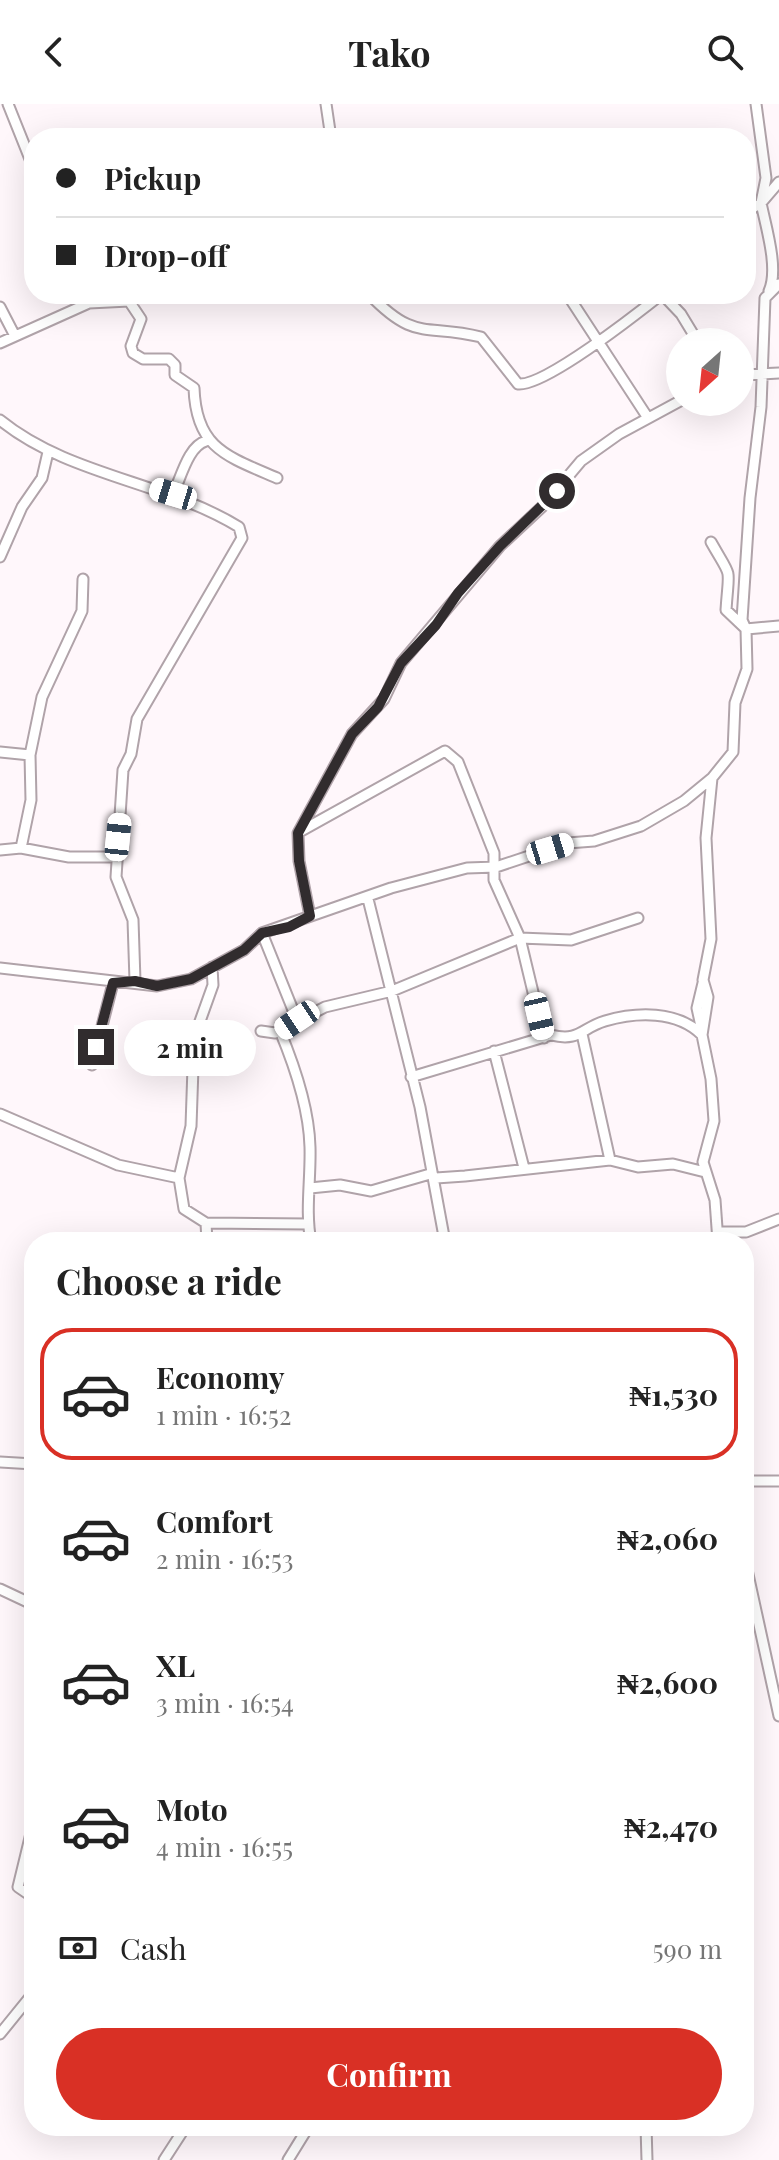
<!DOCTYPE html>
<html lang="en">
<head>
<meta charset="utf-8">
<style>
	:root { --surface:#fff; --page:#f6f6f6; --text:#222; --muted:#767676; --line:#e0e0e0; --accent:#d93025 }
	body { margin:0; font-family:"Playfair Display",serif; background:var(--page); color:var(--text); height:100vh; display:flex; flex-direction:column; font-size:30px; white-space:nowrap }
	* { box-sizing:border-box; margin:0 }
	p { font-size:26px; color:var(--muted) }
	.icon { flex:none; width:44px; height:44px; fill:none; stroke:currentColor; stroke-width:2; stroke-linecap:round; stroke-linejoin:round }
	.map { position:relative; flex:1; overflow:hidden }
	.panel { position:absolute; left:24px; top:1128px; width:730px; height:904px; display:flex; flex-direction:column; background:var(--surface); border-radius:32px; box-shadow:0 8px 32px #0002 }
	.panel>* { flex:none }
	.hud { position:absolute; left:24px; top:24px; width:732px; height:176px; border-radius:32px; box-shadow:0 8px 32px #0002; display:grid; align-content:center; height:176px; padding:0 32px; background:var(--surface) }
	.needle { width:52px; rotate:207deg }
	.fabs { position:absolute; left:666px; top:224px; display:grid; gap:16px }
	.fabs a { display:grid; place-items:center; width:88px; height:88px; border-radius:50%; background:var(--surface); box-shadow:0 8px 32px #0002; font-size:40px }
	.end { position:absolute; width:36px; height:36px; margin:-18px; border:10px solid #312c2e; background:#fff; box-shadow:0 0 0 4px #fff }
	.from { border-radius:50% }
	.bubble { position:absolute; height:56px; border-radius:28px; background:var(--surface); box-shadow:0 8px 32px #0002; font-size:26px; font-weight:700; line-height:56px; text-align:center }
	.car { position:absolute; width:24px; height:48px; margin:-24px -12px; border-radius:10px; box-shadow:0 0 6px 2px #0007; background:linear-gradient(#fff 24%,#345 0 40%,#fff 0 76%,#345 0 86%,#fff 0) }
	.hud b { display:flex; align-items:center; gap:28px; height:76px; font-size:30px }
	.hud b+b { border-top:2px solid var(--line) }
	.hud i { width:20px; height:20px; background:var(--text) }
	ul { padding:0; list-style:none }
	li { display:flex; align-items:center; gap:24px; height:132px; margin:0 16px 12px; padding:0 16px; border:4px solid transparent; border-radius:32px }
	li div { flex:1 }
	li b { display:block; font-size:30px }
	li em { font-style:normal; font-weight:700 }
	li.selected { border-color:var(--accent) }
	li>.icon { width:72px; height:72px; stroke-width:1.5 }
	h2 { padding:0 32px; font-size:36px; line-height:96px }
	.pay { display:flex; align-items:center; gap:20px; height:88px; padding:0 32px; font-size:30px }
	.pay p { margin-inline-start:auto }
	.action { display:flex; gap:16px; margin-top:auto; padding:16px 32px }
	.action a { flex:1; height:92px; border-radius:48px; background:var(--accent); color:#fff; font-size:32px; font-weight:700; line-height:92px; text-align:center }
	header { display:flex; justify-content:space-between; align-items:center; height:104px; padding:0 32px; background:var(--surface); font-size:36px; font-weight:700 }
	.map>svg:first-child { display:block }
</style>
</head>
<body>
<header><svg class="icon" aria-label="back" viewBox="0 0 24 24"><path d="M15 5l-7 7 7 7"/></svg>Tako<svg class="icon" aria-label="search" viewBox="0 0 24 24"><circle cx="10" cy="10" r="6"/><path d="M15 15l6 6"/></svg></header>
<div class="map">
<svg width="779" height="2056" viewBox="0 0 779 2056">
	<rect width="100%" height="100%" fill="#fff7fb"/>
	<g fill="none" stroke-linecap="round" stroke-linejoin="round">
		<!-- street casing -->
		<g stroke="#b0a3a9" stroke-width="13">
			<path id="street" d="M 8,0 L 34,65
				M 326,0 L 331,34
				M 746,102 L 753,104 L 761,99 L 766,74 L 756,0
				M 769,187 C 779,165 766,123 761,99 L 779,78
				M 369,190 C 416,239 425,219 481,233 L 518,280 C 544,283 638,209 662,190 L 681,210 L 698,238
				M 567,190 L 648,314
				M 129,197 L 141,215 L 131,242 L 133,249 L 143,255 L 169,255 L 175,261 L 175,271 L 194,284 C 196,344 226,352 277,374
				M 0,203 L 15,232
				M 0,239 L 89,199 L 129,197 L 146,190
				M 740,271 L 779,269
				M 0,316 C 69,372 164,377 239,423 L 242,434 L 137,615 L 131,650 L 123,666 L 116,773 L 133,816 L 135,877
				M 173,390 C 181,374 188,342 206,337
				M 711,438 C 733,477 729,460 726,506 L 746,525 L 779,522
				M 0,453 L 22,403 L 42,374 L 48,348
				M 0,648 L 30,651 L 31,696 L 21,744
				M 30,651 L 42,593 L 82,507 L 83,475
				M 301,727 L 445,647 L 458,658 L 494,749 L 494,776 L 520,834 L 544,934
				M 0,746 L 21,744 L 69,753 L 116,753
				M 368,795 L 420,1003 L 445,1138
				M 310,812 L 299,757 L 298,729 L 352,630 L 384,595 L 401,559 L 500,442 L 544,401 L 581,357 L 619,330 L 680,297
				M 262,829 L 297,916
				M 212,863 L 213,881 L 194,934 L 191,1022 L 179,1074 L 184,1105 L 206,1119 L 308,1120
				M 0,864 L 157,882 L 191,875 L 244,846 L 262,829 L 391,784 L 467,764 L 496,763 L 568,739 L 594,737 L 641,722 L 684,697 L 712,674
				M 261,927 L 275,929 L 325,903 L 392,887 L 520,834 L 571,836 L 638,814
				M 280,927 C 295,963 309,1004 310,1043 C 311,1075 305,1107 311,1138
				M 702,927 L 697,904 L 703,879
				M 582,930 L 610,1056
				M 494,947 L 524,1064
				M 92,961 L 113,879
				M 411,973 L 551,931 C 580,938 581,924 605,917 C 636,908 677,906 702,931
				M 0,1010 L 118,1061 L 179,1074
				M 310,1084 L 340,1081 L 371,1087 L 430,1070 L 436,1074 L 465,1072 L 610,1056 L 638,1063 L 673,1060 L 705,1068
				M 206,1119 L 207,1138
				M 718,1128 L 746,1128 L 779,1115
				M 718,1138 L 715,1096 L 703,1058 L 714,1017 L 711,975 L 702,931 L 708,893 L 703,876 L 711,835 L 706,734 L 712,674 L 733,648 L 735,599 L 747,565 L 746,525 L 742,516 L 750,394 L 761,303 L 765,194 L 779,180
				M 0,1358 L 34,1360
				M 744,1377 L 779,1377
				M 744,1452 L 779,1612
				M 0,1485 L 34,1501
				M 34,1717 L 18,1783 L 34,1794
				M 0,1930 L 34,1888
				M 646,2022 L 647,2056
				M 164,2056 L 186,2022
				M 288,2056 L 309,2022"/>
		</g>
		<!-- street -->
		<use href="#street" stroke="#fff" stroke-width="9"/>
	</g>
	<g fill="none" stroke-linecap="round" stroke-linejoin="round">
		<!-- route -->
		<path stroke="#312c2e" stroke-width="10" d="M 96,943 L 113,879 L 135,877 L 157,882 L 191,875 L 244,846 L 262,829 L 289,823 L 310,812 L 299,757 L 298,729 L 352,630 L 378,603 L 401,559 L 436,521 L 458,489 L 500,442 L 557,387"/>
	</g>
</svg>
<div class="fabs">
<a><svg class="needle" viewBox="-14 -14 28 28"><path d="M0-13l5 13h-10z" fill="#e53935"/><path d="M0 13l5-13h-10z" fill="#767676"/></svg></a>
</div>
<i class="end from" style="left:557px;top:387px"></i>
<i class="end" style="left:96px;top:943px"></i>
<div class="bubble" style="left:124px;top:916px;width:132px">2 min</div>
<i class="car" style="left:173px;top:390px;rotate:287deg"></i>
<i class="car" style="left:118px;top:733px;rotate:6deg"></i>
<i class="car" style="left:550px;top:745px;rotate:73deg"></i>
<i class="car" style="left:539px;top:912px;rotate:167deg"></i>
<i class="car" style="left:297px;top:916px;rotate:236deg"></i>
<div class="hud">
<b><i class="from"></i>Pickup</b>
<b><i></i>Drop-off</b>
</div>
<section class="panel">
<h2>Choose a ride</h2>
<ul>
<li class="selected"><svg class="icon" aria-label="car" viewBox="0 0 24 24"><path d="M5 17H2v-5l4-1 3-4h7l3 4 3 1v5h-3M9 17h6M6 11h13"/><circle cx="7" cy="17" r="2"/><circle cx="17" cy="17" r="2"/></svg><div><b>Economy</b><p>1 min · 16:52</p></div><em>₦1,530</em></li>
<li><svg class="icon" aria-label="car" viewBox="0 0 24 24"><path d="M5 17H2v-5l4-1 3-4h7l3 4 3 1v5h-3M9 17h6M6 11h13"/><circle cx="7" cy="17" r="2"/><circle cx="17" cy="17" r="2"/></svg><div><b>Comfort</b><p>2 min · 16:53</p></div><em>₦2,060</em></li>
<li><svg class="icon" aria-label="car" viewBox="0 0 24 24"><path d="M5 17H2v-5l4-1 3-4h7l3 4 3 1v5h-3M9 17h6M6 11h13"/><circle cx="7" cy="17" r="2"/><circle cx="17" cy="17" r="2"/></svg><div><b>XL</b><p>3 min · 16:54</p></div><em>₦2,600</em></li>
<li><svg class="icon" aria-label="car" viewBox="0 0 24 24"><path d="M5 17H2v-5l4-1 3-4h7l3 4 3 1v5h-3M9 17h6M6 11h13"/><circle cx="7" cy="17" r="2"/><circle cx="17" cy="17" r="2"/></svg><div><b>Moto</b><p>4 min · 16:55</p></div><em>₦2,470</em></li>
</ul>
<div class="pay"><svg class="icon" aria-label="cash" viewBox="0 0 24 24"><path d="M3 7h18v10H3z"/><circle cx="12" cy="12" r="2"/></svg>Cash<p>590 m</p></div>
<div class="action"><a>Confirm</a></div>
</section>
</div>
</body>
</html>
